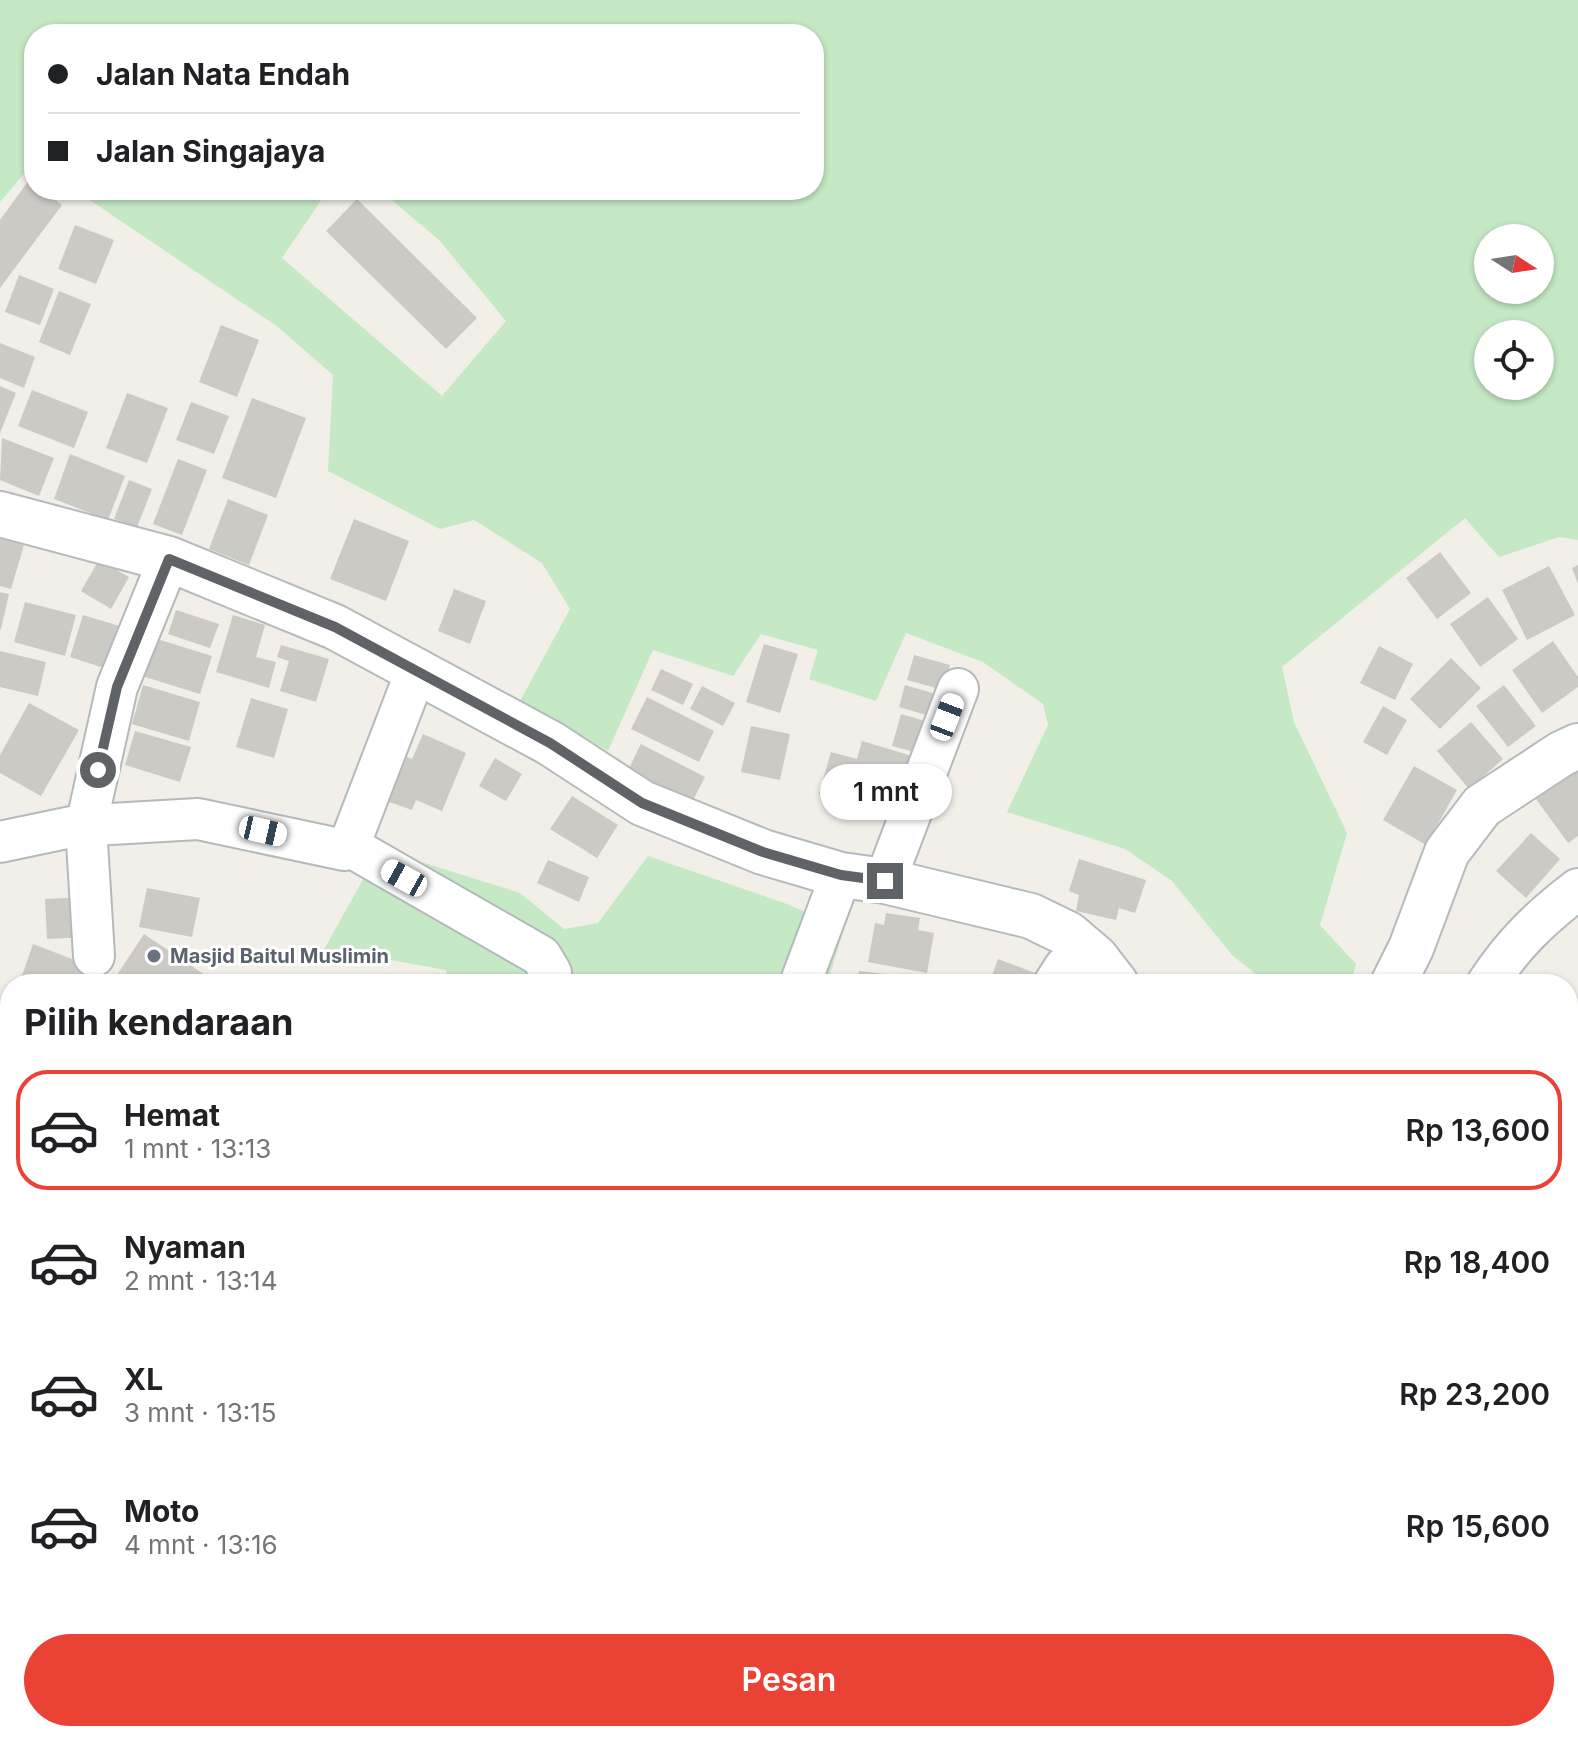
<!DOCTYPE html>
<html lang="id">
<head>
<meta charset="utf-8">
<style>
	:root { --surface:#fff; --page:#f6f6f6; --text:#202124; --muted:#757577; --line:#e0e0e0; --accent:#ea4335 }
	body { margin:0; font-family:Inter,sans-serif; background:var(--page); color:var(--text); height:100vh; display:flex; flex-direction:column; font-size:30px; white-space:nowrap }
	* { box-sizing:border-box; margin:0 }
	p { font-size:26px; color:var(--muted) }
	.icon { flex:none; width:44px; height:44px; fill:none; stroke:currentColor; stroke-width:2; stroke-linecap:round; stroke-linejoin:round }
	.map { position:relative; flex:1; overflow:hidden }
	.panel { position:absolute; left:0px; top:974px; width:1578px; height:768px; display:flex; flex-direction:column; background:var(--surface); border-radius:32px 32px 0 0; box-shadow:0 2px 6px #0004 }
	.panel>* { flex:none }
	.hud { position:absolute; left:24px; top:24px; width:800px; height:176px; border-radius:32px; box-shadow:0 2px 6px #0004; display:grid; align-content:center; height:176px; padding:0 24px; background:var(--surface) }
	.needle { width:52px; rotate:102deg }
	.controls { position:absolute; left:1474px; top:224px; display:grid; gap:16px }
	.controls a { display:grid; place-items:center; width:80px; height:80px; border-radius:50%; background:var(--surface); box-shadow:0 2px 6px #0004; font-size:40px }
	.end { position:absolute; width:36px; height:36px; margin:-18px; border:10px solid #5f6368; background:#fff; box-shadow:0 0 0 4px #fff }
	.from { border-radius:50% }
	.bubble { position:absolute; height:56px; border-radius:28px; background:var(--surface); box-shadow:0 2px 6px #0004; font-size:26px; font-weight:600; line-height:56px; text-align:center }
	.car { position:absolute; width:24px; height:48px; margin:-24px -12px; border-radius:10px; box-shadow:0 0 6px 2px #0007; background:linear-gradient(#fff 24%,#345 0 40%,#fff 0 76%,#345 0 86%,#fff 0) }
	.hud b { display:flex; align-items:center; gap:28px; height:76px; font-size:30px }
	.hud b+b { border-top:2px solid var(--line) }
	.hud i { width:20px; height:20px; background:var(--text) }
	ul { padding:0; list-style:none }
	li { display:flex; align-items:center; gap:24px; height:120px; margin:0 16px 12px; padding:0 8px; border:4px solid transparent; border-radius:32px }
	li div { flex:1 }
	li b { display:block; font-size:30px }
	li em { font-style:normal; font-weight:600 }
	li.selected { border-color:var(--accent) }
	li>.icon { width:72px; height:72px; stroke-width:1.5 }
	h2 { padding:0 24px; font-size:36px; line-height:96px }
	.action { display:flex; gap:16px; margin-top:auto; padding:16px 24px }
	.action a { flex:1; height:92px; border-radius:48px; background:var(--accent); color:#fff; font-size:32px; font-weight:600; line-height:92px; text-align:center }
	.map>svg:first-child { display:block }
</style>
</head>
<body>
<div class="map">
<svg width="1578" height="1742" viewBox="0 0 1578 1742">
	<rect width="100%" height="100%" fill="#f1efe8"/>
	<!-- green -->
	<path fill="#c5e8c5" fill-rule="evenodd" d="M 0,0 L 1578,0 L 1578,540 L 1559,537 L 1499,557 L 1465,518 L 1282,667 L 1294,722 L 1347,833 L 1320,925 L 1356,964 L 1350,984 L 1268,984 L 1232,955 L 1172,881 L 1125,849 L 1007,812 L 1048,725 L 1043,704 L 983,662 L 906,633 L 876,701 L 809,679 L 818,650 L 761,634 L 733,676 L 653,650 L 608,751 L 520,701 L 570,609 L 542,563 L 474,520 L 440,529 L 328,471 L 333,375 L 278,327 L 75,190 L 328,190 L 282,258 L 442,396 L 506,321 L 439,240 L 380,190 L 814,190 L 814,34 L 34,34 L 34,162 L 0,202 ZM 1540,238 L 1540,290 L 1488,290 L 1488,238 ZM 1488,334 L 1540,334 L 1540,386 L 1488,386 Z
		M 380,849 L 520,893 L 564,929 L 598,923 L 648,856 L 787,904 L 844,929 L 827,984 L 449,984 L 446,970 L 374,957 L 317,962 Z"/>
	<!-- building -->
	<path fill="#cccac5" d="M 29,180 L 34,184 L 34,190 L 42,190 L 62,205 L 0,288 L 0,220 Z
		M 357,199 L 477,318 L 446,349 L 326,231 Z
		M 75,225 L 114,240 L 96,284 L 58,269 Z
		M 19,275 L 54,289 L 40,325 L 5,312 Z
		M 59,291 L 91,304 L 70,355 L 39,342 Z
		M 221,325 L 259,340 L 237,397 L 199,382 Z
		M 0,343 L 35,357 L 24,388 L 0,378 Z
		M 0,386 L 16,393 L 0,433 Z
		M 32,390 L 88,412 L 74,448 L 18,426 Z
		M 127,393 L 168,408 L 147,463 L 106,448 Z
		M 252,398 L 306,418 L 276,498 L 222,478 Z
		M 191,402 L 229,416 L 214,454 L 176,440 Z
		M 2,438 L 54,458 L 39,496 L 0,480 Z
		M 70,454 L 125,476 L 108,520 L 54,499 Z
		M 178,459 L 207,470 L 182,535 L 153,524 Z
		M 129,480 L 152,489 L 137,527 L 114,519 Z
		M 228,499 L 268,515 L 249,565 L 209,549 Z
		M 354,519 L 409,541 L 386,601 L 330,579 Z
		M 0,538 L 24,545 L 11,589 L 0,586 Z
		M 1440,552 L 1471,593 L 1437,619 L 1406,578 Z
		M 99,560 L 129,577 L 111,609 L 81,591 Z
		M 1578,565 L 1578,584 L 1572,568 Z
		M 1549,566 L 1575,615 L 1527,640 L 1502,590 Z
		M 454,589 L 486,601 L 470,644 L 438,631 Z
		M 0,592 L 9,594 L 1,629 L 0,629 Z
		M 1488,597 L 1518,639 L 1480,667 L 1450,624 Z
		M 25,602 L 76,615 L 65,656 L 14,642 Z
		M 176,610 L 219,624 L 210,648 L 168,634 Z
		M 83,615 L 126,628 L 113,671 L 70,657 Z
		M 233,615 L 265,625 L 256,657 L 276,662 L 269,688 L 216,672 Z
		M 154,638 L 212,656 L 200,694 L 142,676 Z
		M 1553,641 L 1578,677 L 1578,687 L 1542,713 L 1512,670 Z
		M 764,644 L 798,654 L 780,713 L 746,702 Z
		M 281,645 L 329,659 L 316,702 L 280,691 L 289,661 L 277,657 Z
		M 1379,646 L 1413,664 L 1395,700 L 1360,683 Z
		M 0,651 L 46,662 L 38,696 L 0,687 Z
		M 914,655 L 950,665 L 943,690 L 907,680 Z
		M 1451,658 L 1481,688 L 1440,729 L 1410,699 Z
		M 661,669 L 693,684 L 683,705 L 651,690 Z
		M 143,685 L 200,702 L 189,741 L 132,724 Z
		M 905,685 L 939,695 L 933,717 L 899,707 Z
		M 1504,685 L 1536,726 L 1508,747 L 1476,706 Z
		M 702,686 L 735,703 L 723,726 L 690,709 Z
		M 647,697 L 714,731 L 699,762 L 631,729 Z
		M 251,698 L 288,709 L 274,758 L 236,747 Z
		M 29,703 L 79,730 L 41,796 L 0,773 L 0,755 Z
		M 1383,706 L 1407,720 L 1387,755 L 1363,742 Z
		M 901,714 L 932,723 L 922,754 L 892,746 Z
		M 1471,722 L 1503,759 L 1469,789 L 1437,751 Z
		M 751,726 L 790,734 L 780,780 L 741,772 Z
		M 135,731 L 191,747 L 180,782 L 125,765 Z
		M 423,734 L 466,753 L 442,811 L 416,800 L 412,810 L 378,798 L 395,753 L 412,759 Z
		M 862,741 L 919,758 L 901,819 L 819,794 L 831,752 L 857,759 Z
		M 641,744 L 705,777 L 691,804 L 628,770 Z
		M 495,758 L 522,774 L 506,801 L 479,786 Z
		M 1414,766 L 1457,790 L 1426,845 L 1383,820 Z
		M 1578,767 L 1578,836 L 1568,843 L 1536,799 Z
		M 572,796 L 618,825 L 597,858 L 550,829 Z
		M 1531,833 L 1560,859 L 1526,898 L 1496,871 Z
		M 1079,859 L 1146,880 L 1135,913 L 1119,908 L 1116,920 L 1076,911 L 1079,895 L 1069,891 Z
		M 548,860 L 589,877 L 579,902 L 537,883 Z
		M 147,888 L 200,898 L 192,937 L 139,927 Z
		M 86,897 L 87,937 L 47,939 L 45,899 Z
		M 886,913 L 920,918 L 918,930 L 934,933 L 927,973 L 868,962 L 875,923 L 884,925 Z
		M 144,934 L 211,979 L 208,984 L 111,984 Z
		M 33,944 L 106,972 L 101,984 L 19,984 Z
		M 998,959 L 1043,976 L 1041,984 L 989,984 Z
		M 859,971 L 933,980 L 933,984 L 857,984 Z
		M 1576,1007 L 1578,1008 L 1578,1047 L 1568,1040 L 1568,1017 Z
		M 0,1013 L 10,1018 L 10,1111 L 0,1106 Z
		M 1568,1053 L 1578,1059 L 1578,1076 L 1568,1092 Z
		M 0,1117 L 7,1120 L 0,1137 Z
		M 1568,1117 L 1578,1119 L 1578,1152 L 1568,1150 Z"/>
	<g fill="none" stroke-linecap="round" stroke-linejoin="round">
		<!-- street casing -->
		<g stroke="#b5b8bc" stroke-width="44">
			<path id="street" d="M 0,842 L 76,826 L 198,819 L 344,850 L 349,846 L 417,669
				M 349,846 L 541,956 L 551,973 L 549,984
				M 885,881 L 958,689
				M 94,956 L 86,826 L 117,687 L 169,559
				M 800,984 L 841,875
				M 1054,984 L 1064,968 L 1071,968 L 1102,984
				M 1487,984 C 1513,944 1540,918 1578,889
				M 541,1742 L 542,1732"/>
		</g>
		<!-- secondary casing -->
		<g stroke="#b6babf" stroke-width="48">
			<path id="secondary" d="M 0,514 L 169,559 L 335,627 L 550,743 L 642,803 L 763,852 L 841,875 L 885,881 L 1031,916 L 1068,934 L 1096,958 L 1116,984
				M 1393,984 L 1411,948 L 1447,852 L 1482,806 L 1561,754 L 1578,746"/>
		</g>
		<!-- street -->
		<use href="#street" stroke="#fff" stroke-width="40"/>
		<!-- secondary -->
		<use href="#secondary" stroke="#fff" stroke-width="44"/>
	</g>
	<g fill="none" stroke-linecap="round" stroke-linejoin="round">
		<!-- route -->
		<path stroke="#5f6368" stroke-width="10" d="M 98,770 L 117,687 L 169,559 L 335,627 L 550,743 L 642,803 L 763,852 L 841,875 L 885,881"/>
	</g>
	<!-- markers -->
	<circle fill="#6b7280" stroke="#fff" stroke-width="3" cx="154" cy="956" r="8"/>
	<g text-anchor="middle" dominant-baseline="central" stroke-width="6" stroke-linejoin="round" paint-order="stroke">
		<!-- worship labels -->
		<g font-size="20" font-weight="bold" fill="#5b616d" stroke="#fff" text-anchor="start">
			<text x="170" y="956">Masjid Baitul Muslimin</text>
		</g>
	</g>
</svg>
<div class="controls">
<a><svg class="needle" viewBox="-14 -14 28 28"><path d="M0-13l5 13h-10z" fill="#e53935"/><path d="M0 13l5-13h-10z" fill="#757577"/></svg></a>
<a><svg class="icon" aria-label="locate" viewBox="0 0 24 24"><circle cx="12" cy="12" r="6"/><path d="M12 2v4M12 18v4M2 12h4M18 12h4"/></svg></a>
</div>
<i class="end from" style="left:98px;top:770px"></i>
<i class="end" style="left:885px;top:881px"></i>
<div class="bubble" style="left:820px;top:764px;width:132px">1 mnt</div>
<i class="car" style="left:947px;top:717px;rotate:21deg"></i>
<i class="car" style="left:263px;top:831px;rotate:103deg"></i>
<i class="car" style="left:404px;top:878px;rotate:299deg"></i>
<div class="hud">
<b><i class="from"></i>Jalan Nata Endah</b>
<b><i></i>Jalan Singajaya</b>
</div>
<section class="panel">
<h2>Pilih kendaraan</h2>
<ul>
<li class="selected"><svg class="icon" aria-label="car" viewBox="0 0 24 24"><path d="M5 17H2v-5l4-1 3-4h7l3 4 3 1v5h-3M9 17h6M6 11h13"/><circle cx="7" cy="17" r="2"/><circle cx="17" cy="17" r="2"/></svg><div><b>Hemat</b><p>1 mnt · 13:13</p></div><em>Rp 13,600</em></li>
<li><svg class="icon" aria-label="car" viewBox="0 0 24 24"><path d="M5 17H2v-5l4-1 3-4h7l3 4 3 1v5h-3M9 17h6M6 11h13"/><circle cx="7" cy="17" r="2"/><circle cx="17" cy="17" r="2"/></svg><div><b>Nyaman</b><p>2 mnt · 13:14</p></div><em>Rp 18,400</em></li>
<li><svg class="icon" aria-label="car" viewBox="0 0 24 24"><path d="M5 17H2v-5l4-1 3-4h7l3 4 3 1v5h-3M9 17h6M6 11h13"/><circle cx="7" cy="17" r="2"/><circle cx="17" cy="17" r="2"/></svg><div><b>XL</b><p>3 mnt · 13:15</p></div><em>Rp 23,200</em></li>
<li><svg class="icon" aria-label="car" viewBox="0 0 24 24"><path d="M5 17H2v-5l4-1 3-4h7l3 4 3 1v5h-3M9 17h6M6 11h13"/><circle cx="7" cy="17" r="2"/><circle cx="17" cy="17" r="2"/></svg><div><b>Moto</b><p>4 mnt · 13:16</p></div><em>Rp 15,600</em></li>
</ul>
<div class="action"><a>Pesan</a></div>
</section>
</div>
</body>
</html>
